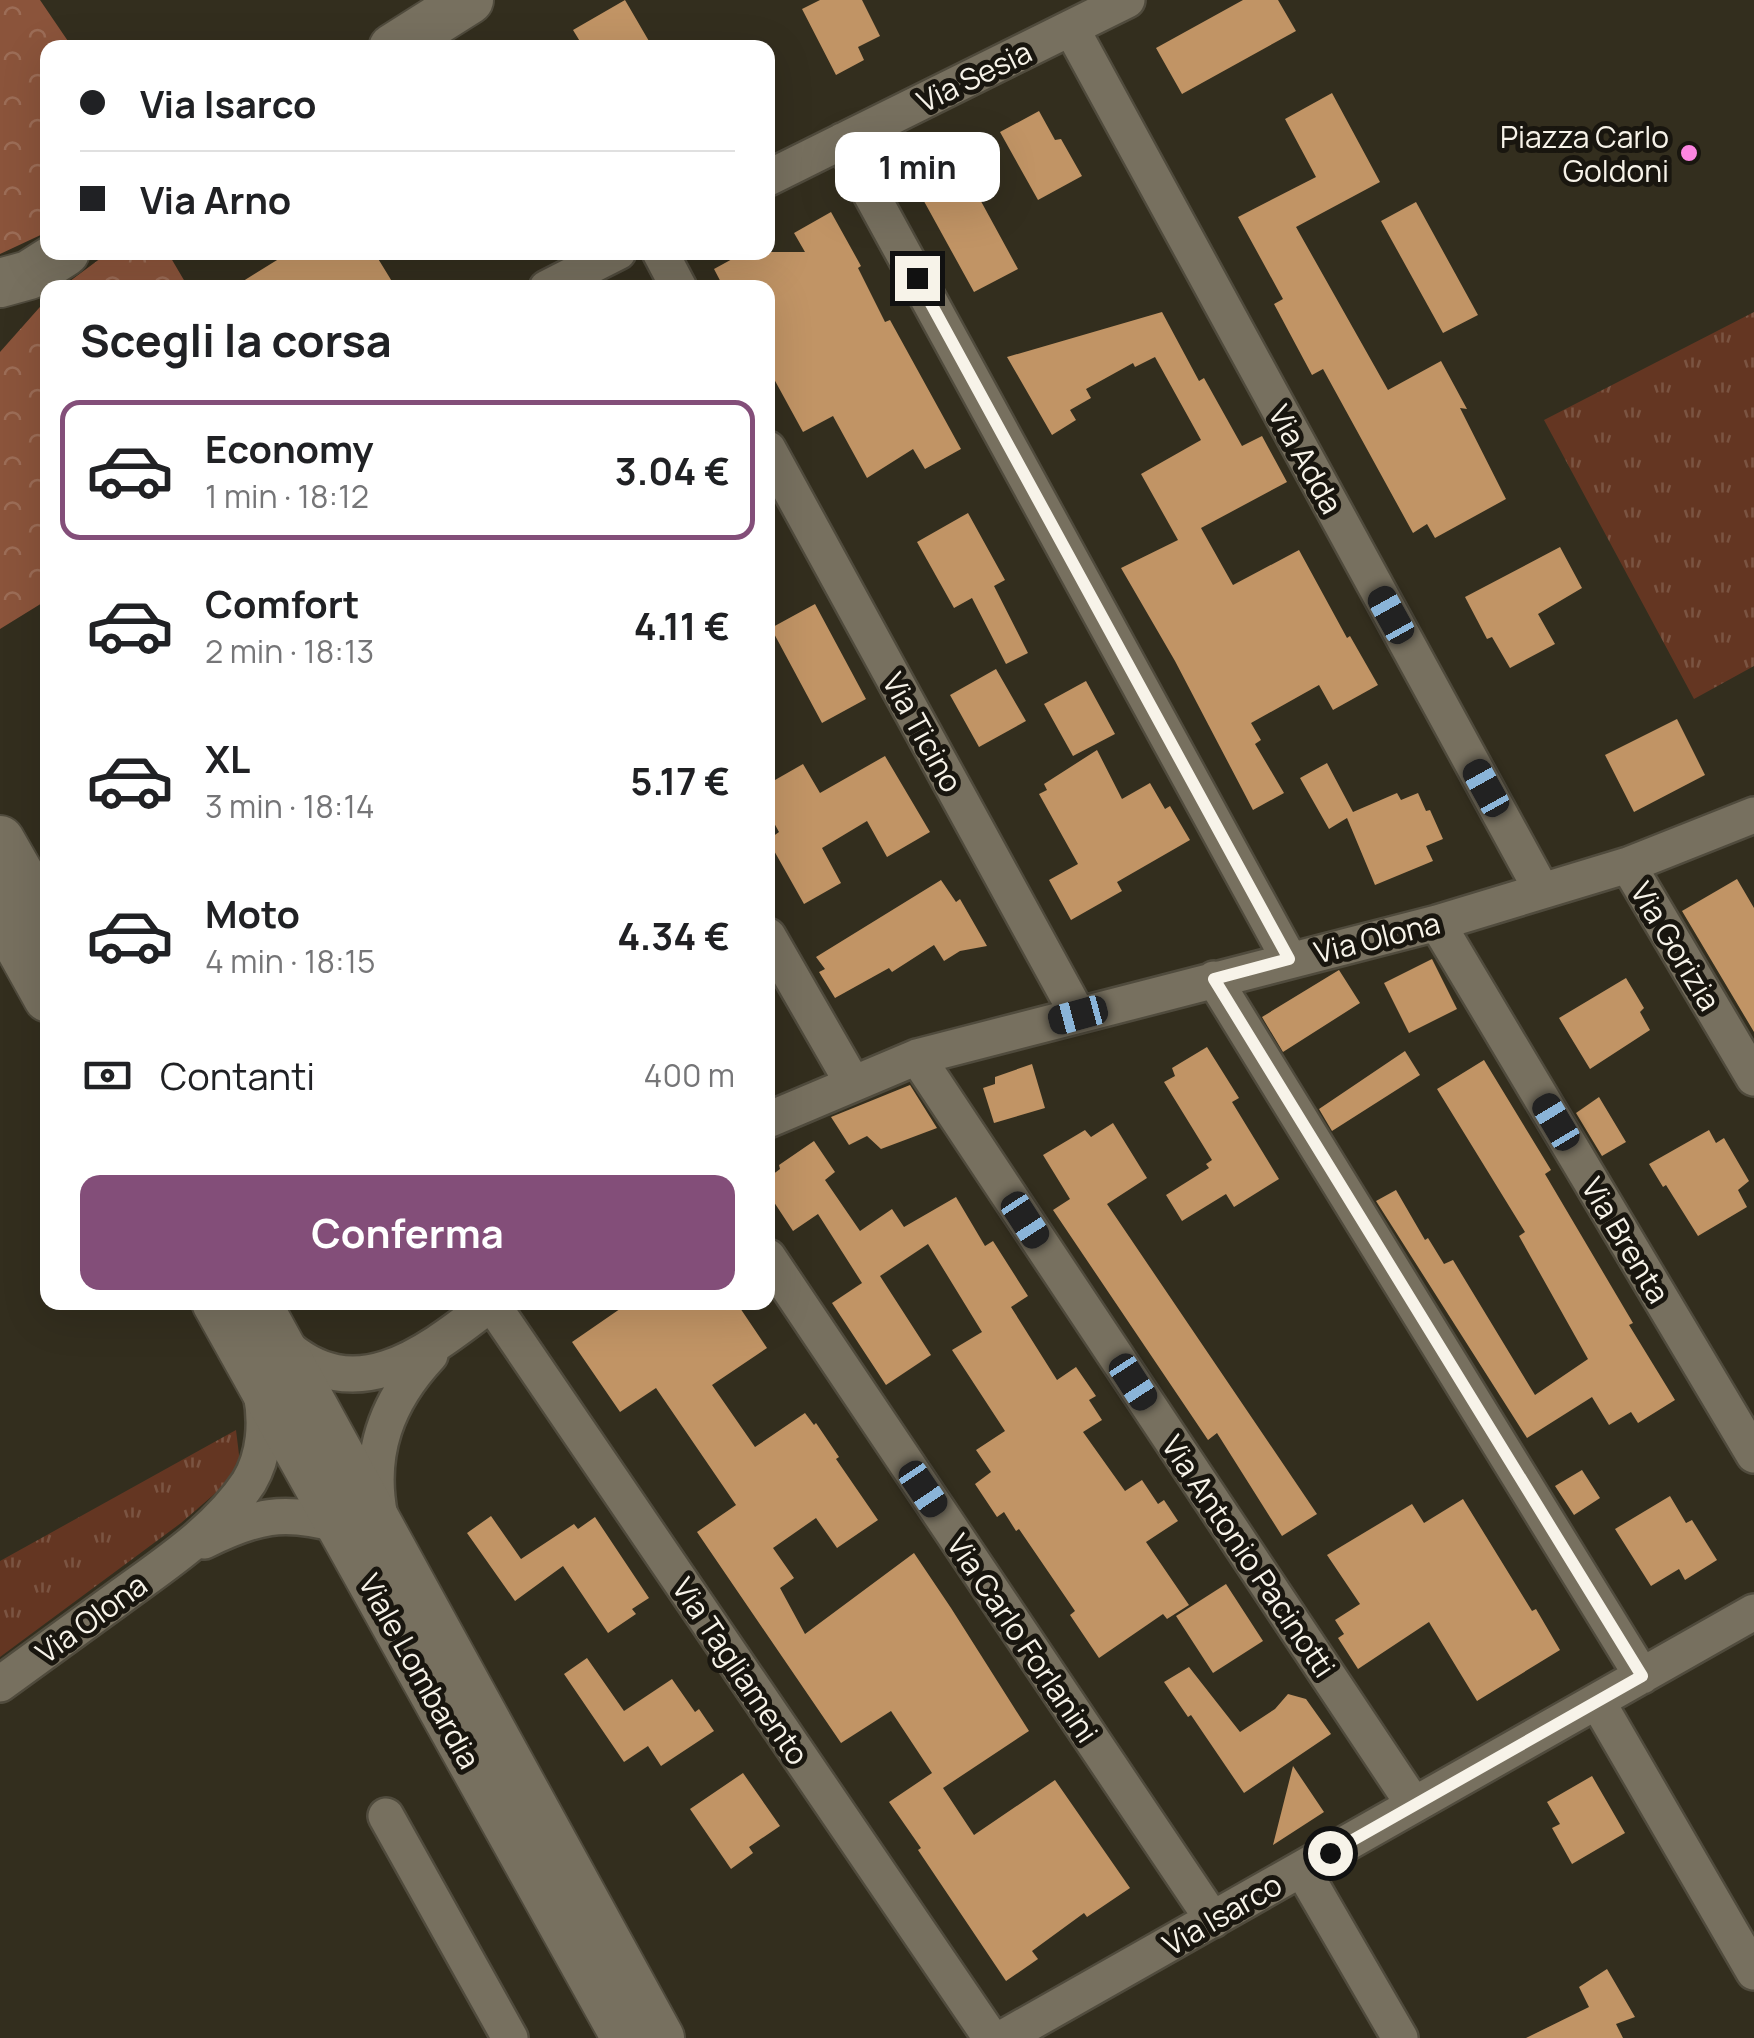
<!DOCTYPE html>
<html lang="it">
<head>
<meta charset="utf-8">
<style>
	:root { --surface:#fff; --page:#f2f2f2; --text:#202124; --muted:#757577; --line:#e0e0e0; --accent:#834e79 }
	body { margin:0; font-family:Manrope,sans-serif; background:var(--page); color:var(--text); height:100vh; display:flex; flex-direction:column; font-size:38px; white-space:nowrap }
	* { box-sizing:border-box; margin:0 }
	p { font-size:32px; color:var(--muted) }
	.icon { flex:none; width:55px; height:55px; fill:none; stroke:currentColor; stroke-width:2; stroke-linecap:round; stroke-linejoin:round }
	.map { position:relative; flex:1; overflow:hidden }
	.details { position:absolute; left:40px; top:280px; width:735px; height:1030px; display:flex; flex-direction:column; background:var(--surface); border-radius:20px; box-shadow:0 10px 40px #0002 }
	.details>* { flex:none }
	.guide { position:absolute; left:40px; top:40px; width:735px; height:220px; border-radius:20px; box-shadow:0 10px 40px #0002; display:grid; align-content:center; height:220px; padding:0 40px; background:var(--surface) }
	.end { position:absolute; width:45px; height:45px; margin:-22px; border:12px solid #f7f3e9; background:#111; box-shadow:0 0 0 5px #111 }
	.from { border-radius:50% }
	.bubble { position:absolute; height:70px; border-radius:20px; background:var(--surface); box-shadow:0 10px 40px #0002; font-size:32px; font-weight:700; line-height:70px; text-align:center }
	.car { position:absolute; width:30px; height:60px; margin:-30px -15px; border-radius:12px; box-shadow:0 0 8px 2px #0007; background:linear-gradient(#222 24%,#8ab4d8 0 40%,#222 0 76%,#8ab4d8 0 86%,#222 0) }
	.guide b { display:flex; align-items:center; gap:35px; height:95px; font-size:38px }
	.guide b+b { border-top:2px solid var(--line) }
	.guide i { width:25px; height:25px; background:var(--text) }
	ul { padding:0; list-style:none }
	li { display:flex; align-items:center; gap:30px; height:140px; margin:0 20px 15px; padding:0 20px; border:5px solid transparent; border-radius:20px }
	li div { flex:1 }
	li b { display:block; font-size:38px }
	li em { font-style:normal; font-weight:700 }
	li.current { border-color:var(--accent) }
	li>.icon { width:90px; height:90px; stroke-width:1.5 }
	h2 { padding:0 40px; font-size:45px; line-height:120px }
	.pay { display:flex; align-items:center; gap:25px; height:110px; padding:0 40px; font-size:38px }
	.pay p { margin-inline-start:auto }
	.button { display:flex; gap:20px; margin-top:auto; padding:20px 40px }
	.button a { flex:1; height:115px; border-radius:20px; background:var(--accent); color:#fff; font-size:40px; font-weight:700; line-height:115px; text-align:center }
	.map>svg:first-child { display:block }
</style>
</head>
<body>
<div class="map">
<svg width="1754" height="2038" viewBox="0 0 1754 2038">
	<defs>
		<pattern id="grass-tufts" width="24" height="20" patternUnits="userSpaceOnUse" patternTransform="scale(2.5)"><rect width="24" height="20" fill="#643622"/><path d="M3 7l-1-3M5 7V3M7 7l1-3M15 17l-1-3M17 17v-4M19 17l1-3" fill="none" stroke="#7b5442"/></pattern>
		<pattern id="forest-crowns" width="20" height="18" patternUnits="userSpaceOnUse" patternTransform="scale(2.5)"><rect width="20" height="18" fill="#8b543b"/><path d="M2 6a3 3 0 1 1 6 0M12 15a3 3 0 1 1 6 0" fill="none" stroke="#9c6d57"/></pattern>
	</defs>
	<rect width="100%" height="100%" fill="#332e1e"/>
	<!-- grass -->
	<path fill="url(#grass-tufts)" d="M 1754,312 L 1754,666 L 1694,699 L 1544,420 Z
		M 236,1430 L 241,1471 L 181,1523 L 0,1657 L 0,1561 Z"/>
	<!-- forest -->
	<path fill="url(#forest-crowns)" d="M 0,0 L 40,0 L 72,47 L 48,48 L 47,232 L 0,254 Z
		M 109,252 L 168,253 L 188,287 L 62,287 Z
		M 47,299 L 47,600 L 0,629 L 0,352 Z"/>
	<!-- building -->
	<path fill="#c19465" d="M 625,0 L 653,48 L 584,48 L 573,30 Z
		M 820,0 L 862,0 L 880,36 L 858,47 L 864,60 L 836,75 L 802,9 Z
		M 1243,0 L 1278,0 L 1296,31 L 1182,94 L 1156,48 Z
		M 1332,93 L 1380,182 L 1296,227 L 1388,390 L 1441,361 L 1467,409 L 1460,408 L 1506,499 L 1435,538 L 1427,524 L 1413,533 L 1323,369 L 1312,375 L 1274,304 L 1283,299 L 1238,217 L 1316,177 L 1285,119 Z
		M 1039,111 L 1055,140 L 1061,139 L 1082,176 L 1038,200 L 1000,132 Z
		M 953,150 L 1018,269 L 974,292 L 909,174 Z
		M 1416,202 L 1478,315 L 1443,333 L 1381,221 Z
		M 831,212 L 861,266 L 858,268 L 885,322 L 890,320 L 961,449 L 925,469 L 913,449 L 867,478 L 833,416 L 803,432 L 768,368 L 768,288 L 724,288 L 714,269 L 745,252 L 805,252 L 794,233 Z
		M 290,252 L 374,252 L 396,288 L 232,288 Z
		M 1162,312 L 1199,381 L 1204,378 L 1242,446 L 1262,436 L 1287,482 L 1201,528 L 1233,585 L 1299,550 L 1347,638 L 1350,636 L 1378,685 L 1333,710 L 1319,685 L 1251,723 L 1261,740 L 1255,744 L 1284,793 L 1253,810 L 1175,661 L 1121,568 L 1178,540 L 1141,474 L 1201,440 L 1155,357 L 1135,367 L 1133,363 L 1086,389 L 1091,398 L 1070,410 L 1076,420 L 1052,435 L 1007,357 Z
		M 968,513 L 1005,580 L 994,586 L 1028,653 L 1006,664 L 972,598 L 954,608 L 917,542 Z
		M 1560,547 L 1582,588 L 1538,614 L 1555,644 L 1510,668 L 1492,637 L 1487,639 L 1465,597 Z
		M 815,604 L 866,699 L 822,723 L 771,628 Z
		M 996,669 L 1026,721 L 979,747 L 950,695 Z
		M 1086,681 L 1115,734 L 1073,756 L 1044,704 Z
		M 1677,719 L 1705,775 L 1634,812 L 1605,755 Z
		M 1097,750 L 1122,799 L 1150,783 L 1165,809 L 1170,806 L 1190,840 L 1117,882 L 1122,891 L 1071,920 L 1049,880 L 1078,864 L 1039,794 L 1047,790 L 1044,784 Z
		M 885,756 L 930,832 L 887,857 L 867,821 L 822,848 L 841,883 L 804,904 L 768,840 L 779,832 L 768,812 L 768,784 L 803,764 L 820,793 Z
		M 1327,763 L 1353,812 L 1397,793 L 1401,800 L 1418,793 L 1426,811 L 1430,810 L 1443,839 L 1426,846 L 1433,861 L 1375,885 L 1347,818 L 1329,829 L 1300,778 Z
		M 1737,879 L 1754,908 L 1754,1032 L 1682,911 Z
		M 941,880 L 956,902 L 960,899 L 987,946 L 960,951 L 944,961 L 934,945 L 892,972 L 889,968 L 835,998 L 819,972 L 825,969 L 816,957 Z
		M 1432,959 L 1457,1009 L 1409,1033 L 1384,983 Z
		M 1339,970 L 1360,1003 L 1283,1052 L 1262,1017 Z
		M 1626,978 L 1644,1008 L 1640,1012 L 1650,1030 L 1590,1069 L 1559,1018 Z
		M 1207,1047 L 1239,1098 L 1232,1102 L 1279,1179 L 1234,1207 L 1226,1194 L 1182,1221 L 1166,1195 L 1209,1168 L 1206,1164 L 1212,1160 L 1164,1082 L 1175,1076 L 1172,1068 Z
		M 1405,1051 L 1420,1075 L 1332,1131 L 1319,1109 Z
		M 1484,1060 L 1551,1170 L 1545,1174 L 1633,1323 L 1629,1325 L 1675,1400 L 1638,1423 L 1631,1412 L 1609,1425 L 1592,1397 L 1527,1438 L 1376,1201 L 1396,1190 L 1425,1240 L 1428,1238 L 1444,1264 L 1453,1260 L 1535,1395 L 1588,1359 L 1519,1236 L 1525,1232 L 1437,1089 Z
		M 1032,1064 L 1045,1108 L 994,1123 L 983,1088 L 995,1084 L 995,1077 Z
		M 910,1085 L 937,1128 L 881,1149 L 867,1136 L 849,1145 L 831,1117 Z
		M 1599,1097 L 1626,1142 L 1602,1156 L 1576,1113 Z
		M 1113,1123 L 1147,1178 L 1107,1204 L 1317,1514 L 1282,1536 L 1217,1433 L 1208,1440 L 1053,1210 L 1070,1199 L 1043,1155 L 1085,1130 L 1091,1137 Z
		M 1709,1130 L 1716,1143 L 1724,1138 L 1749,1181 L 1738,1190 L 1747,1207 L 1698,1236 L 1666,1185 L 1663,1187 L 1649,1164 Z
		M 814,1141 L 835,1172 L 825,1180 L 860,1231 L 892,1209 L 904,1227 L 956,1197 L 985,1246 L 993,1241 L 1028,1296 L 1011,1307 L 1057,1380 L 1076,1367 L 1096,1396 L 1089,1400 L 1102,1420 L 1083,1432 L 1125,1491 L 1142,1480 L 1158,1504 L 1164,1500 L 1178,1521 L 1146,1542 L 1189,1605 L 1167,1619 L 1163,1614 L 1099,1658 L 1070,1615 L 1075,1611 L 1019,1529 L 1016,1531 L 1004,1512 L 997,1517 L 975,1484 L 991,1472 L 976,1450 L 1005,1431 L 952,1350 L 982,1332 L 928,1244 L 880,1276 L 931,1355 L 886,1385 L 832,1303 L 862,1283 L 818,1214 L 793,1231 L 768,1193 L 768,1178 L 780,1169 L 779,1165 Z
		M 630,1302 L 736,1302 L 767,1348 L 712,1385 L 755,1447 L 805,1413 L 814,1425 L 816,1423 L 839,1457 L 836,1459 L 878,1520 L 837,1548 L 816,1518 L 773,1548 L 794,1578 L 780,1588 L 805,1634 L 914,1553 L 951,1608 L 1029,1731 L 943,1788 L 974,1835 L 1055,1780 L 1130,1888 L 1087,1917 L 1084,1913 L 1032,1951 L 1038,1959 L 1006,1981 L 918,1850 L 921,1848 L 889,1802 L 932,1773 L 891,1711 L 841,1743 L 697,1532 L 736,1505 L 656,1388 L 620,1412 L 572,1342 Z
		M 1582,1470 L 1600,1498 L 1574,1515 L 1555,1486 Z
		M 1670,1496 L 1686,1523 L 1692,1520 L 1717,1560 L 1685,1580 L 1679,1569 L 1651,1586 L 1615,1529 Z
		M 1463,1499 L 1532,1611 L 1536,1609 L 1560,1650 L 1477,1701 L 1429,1622 L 1358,1669 L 1338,1638 L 1344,1634 L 1335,1620 L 1360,1604 L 1327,1555 L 1412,1504 L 1424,1523 Z
		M 491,1516 L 521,1559 L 574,1524 L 578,1529 L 595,1517 L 649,1598 L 632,1609 L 636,1614 L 608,1633 L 563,1566 L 515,1601 L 467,1533 Z
		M 1226,1584 L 1263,1641 L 1213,1673 L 1176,1616 Z
		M 587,1658 L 624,1711 L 672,1679 L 695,1712 L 699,1709 L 714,1731 L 661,1766 L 648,1746 L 624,1762 L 564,1674 Z
		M 1189,1667 L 1240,1732 L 1275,1709 L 1288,1694 L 1306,1699 L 1331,1734 L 1244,1793 L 1191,1715 L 1188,1717 L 1164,1682 Z
		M 1293,1766 L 1324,1812 L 1273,1845 Z
		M 743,1773 L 780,1826 L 749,1847 L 753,1853 L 731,1869 L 690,1809 Z
		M 1592,1776 L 1625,1833 L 1572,1864 L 1552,1828 L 1560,1824 L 1547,1802 Z
		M 1607,1969 L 1635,2017 L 1616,2024 L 1623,2038 L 1526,2038 L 1589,2007 L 1579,1987 Z"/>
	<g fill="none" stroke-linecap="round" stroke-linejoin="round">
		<!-- street casing -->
		<g stroke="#504b3d" stroke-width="40">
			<path id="street" d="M 1071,28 L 1542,891
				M 842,141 L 1289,959
				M 768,178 L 1127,0
				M 660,252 L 679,288
				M 547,288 L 618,252
				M 768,449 L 1078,1015
				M 1628,865 L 1754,1078
				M 1437,923 L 1754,1455
				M 768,936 L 852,1082
				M 1214,979 L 1642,1676
				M 917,1057 L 1414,1805
				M 768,1120 L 917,1057 L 1437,923 L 1628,865 L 1754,815
				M 768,1257 L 1213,1920
				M 492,1304 L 991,2038
				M 283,1344 C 357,1412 430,1350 493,1302
				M 380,1517 C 367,1453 387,1401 430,1355
				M 204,1541 C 255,1516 283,1509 339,1525
				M 0,1684 C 41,1654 83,1624 124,1594 C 168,1562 219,1528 249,1482 C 265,1455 267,1422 261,1393
				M 1597,1701 L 1754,1972
				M 386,1816 L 510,2038
				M 1302,1869 L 1400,2038
				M 1003,2038 L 1754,1612"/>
		</g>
		<!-- secondary casing -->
		<g stroke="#504b3d" stroke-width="52">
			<path id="secondary" d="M 393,48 L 469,0
				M 0,283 L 29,275 L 65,252
				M 0,840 L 48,924
				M 0,912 L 48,998
				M 216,1302 L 626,2038
				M 256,1302 L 660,2038"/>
		</g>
		<!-- street -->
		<use href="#street" stroke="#77705f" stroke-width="35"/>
		<!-- secondary -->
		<use href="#secondary" stroke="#77705f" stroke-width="48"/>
	</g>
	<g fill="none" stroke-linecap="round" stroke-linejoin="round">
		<!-- route -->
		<path stroke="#f7f3e9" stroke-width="12" d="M 917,278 L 1289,959 L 1214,979 L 1642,1676 L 1330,1853"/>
	</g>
	<!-- markers -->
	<circle fill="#fd86e1" stroke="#19160f" stroke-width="4" cx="1689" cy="153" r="10"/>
	<g text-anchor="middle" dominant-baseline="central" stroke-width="10" stroke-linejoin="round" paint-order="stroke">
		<!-- street labels -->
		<g font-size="30" fill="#f7f3e9" stroke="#19160f">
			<text transform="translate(974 76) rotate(-26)">Via Sesia</text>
			<text transform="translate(1306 459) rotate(61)">Via Adda</text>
			<text transform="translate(923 732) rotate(61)">Via Ticino</text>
			<text transform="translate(1377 937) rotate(-14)">Via Olona</text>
			<text transform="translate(1676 946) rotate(59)">Via Gorizia</text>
			<text transform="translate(1626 1240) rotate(59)">Via Brenta</text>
			<text transform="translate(1249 1556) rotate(56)">Via Antonio Pacinotti</text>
			<text transform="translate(91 1618) rotate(-36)">Via Olona</text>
			<text transform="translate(1023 1638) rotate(56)">Via Carlo Forlanini</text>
			<text transform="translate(420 1671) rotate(61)">Viale Lombardia</text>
			<text transform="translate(741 1671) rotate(56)">Via Tagliamento</text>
			<text transform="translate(1222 1914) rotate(-30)">Via Isarco</text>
		</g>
		<!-- poi labels -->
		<g font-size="30" fill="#f7f3e9" stroke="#19160f" text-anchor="end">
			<text x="1669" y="136">Piazza Carlo<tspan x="1669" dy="34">Goldoni</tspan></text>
		</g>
	</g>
</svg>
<i class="end from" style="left:1330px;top:1853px"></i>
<i class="end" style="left:917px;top:278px"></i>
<div class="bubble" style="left:835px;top:132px;width:165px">1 min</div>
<i class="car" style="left:1391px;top:615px;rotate:331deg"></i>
<i class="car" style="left:1486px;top:788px;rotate:331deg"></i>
<i class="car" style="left:1078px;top:1015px;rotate:255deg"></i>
<i class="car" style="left:1556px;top:1122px;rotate:329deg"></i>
<i class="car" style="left:1025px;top:1220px;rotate:147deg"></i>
<i class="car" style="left:1133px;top:1382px;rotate:147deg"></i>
<i class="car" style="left:923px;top:1489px;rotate:146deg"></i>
<div class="guide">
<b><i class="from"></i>Via Isarco</b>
<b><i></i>Via Arno</b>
</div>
<section class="details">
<h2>Scegli la corsa</h2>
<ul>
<li class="current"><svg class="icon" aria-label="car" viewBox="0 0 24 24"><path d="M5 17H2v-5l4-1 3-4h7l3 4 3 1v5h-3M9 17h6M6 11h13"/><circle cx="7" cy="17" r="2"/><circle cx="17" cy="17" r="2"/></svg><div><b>Economy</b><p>1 min · 18:12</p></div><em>3.04 €</em></li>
<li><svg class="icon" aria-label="car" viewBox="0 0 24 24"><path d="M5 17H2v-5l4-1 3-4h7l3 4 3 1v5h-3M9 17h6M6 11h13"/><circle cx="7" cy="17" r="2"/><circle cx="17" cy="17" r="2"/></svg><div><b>Comfort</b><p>2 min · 18:13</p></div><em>4.11 €</em></li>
<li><svg class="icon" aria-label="car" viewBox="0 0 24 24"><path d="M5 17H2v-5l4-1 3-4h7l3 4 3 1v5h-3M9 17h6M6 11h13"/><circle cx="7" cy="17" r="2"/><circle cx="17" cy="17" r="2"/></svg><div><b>XL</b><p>3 min · 18:14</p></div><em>5.17 €</em></li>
<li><svg class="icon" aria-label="car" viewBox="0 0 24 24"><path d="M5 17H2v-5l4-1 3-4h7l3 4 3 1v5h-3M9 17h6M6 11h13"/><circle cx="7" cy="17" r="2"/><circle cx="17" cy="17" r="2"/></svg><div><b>Moto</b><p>4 min · 18:15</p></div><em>4.34 €</em></li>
</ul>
<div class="pay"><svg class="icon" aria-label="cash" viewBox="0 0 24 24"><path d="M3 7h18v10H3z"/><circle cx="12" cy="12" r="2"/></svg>Contanti<p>400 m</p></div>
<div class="button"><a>Conferma</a></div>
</section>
</div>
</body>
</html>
